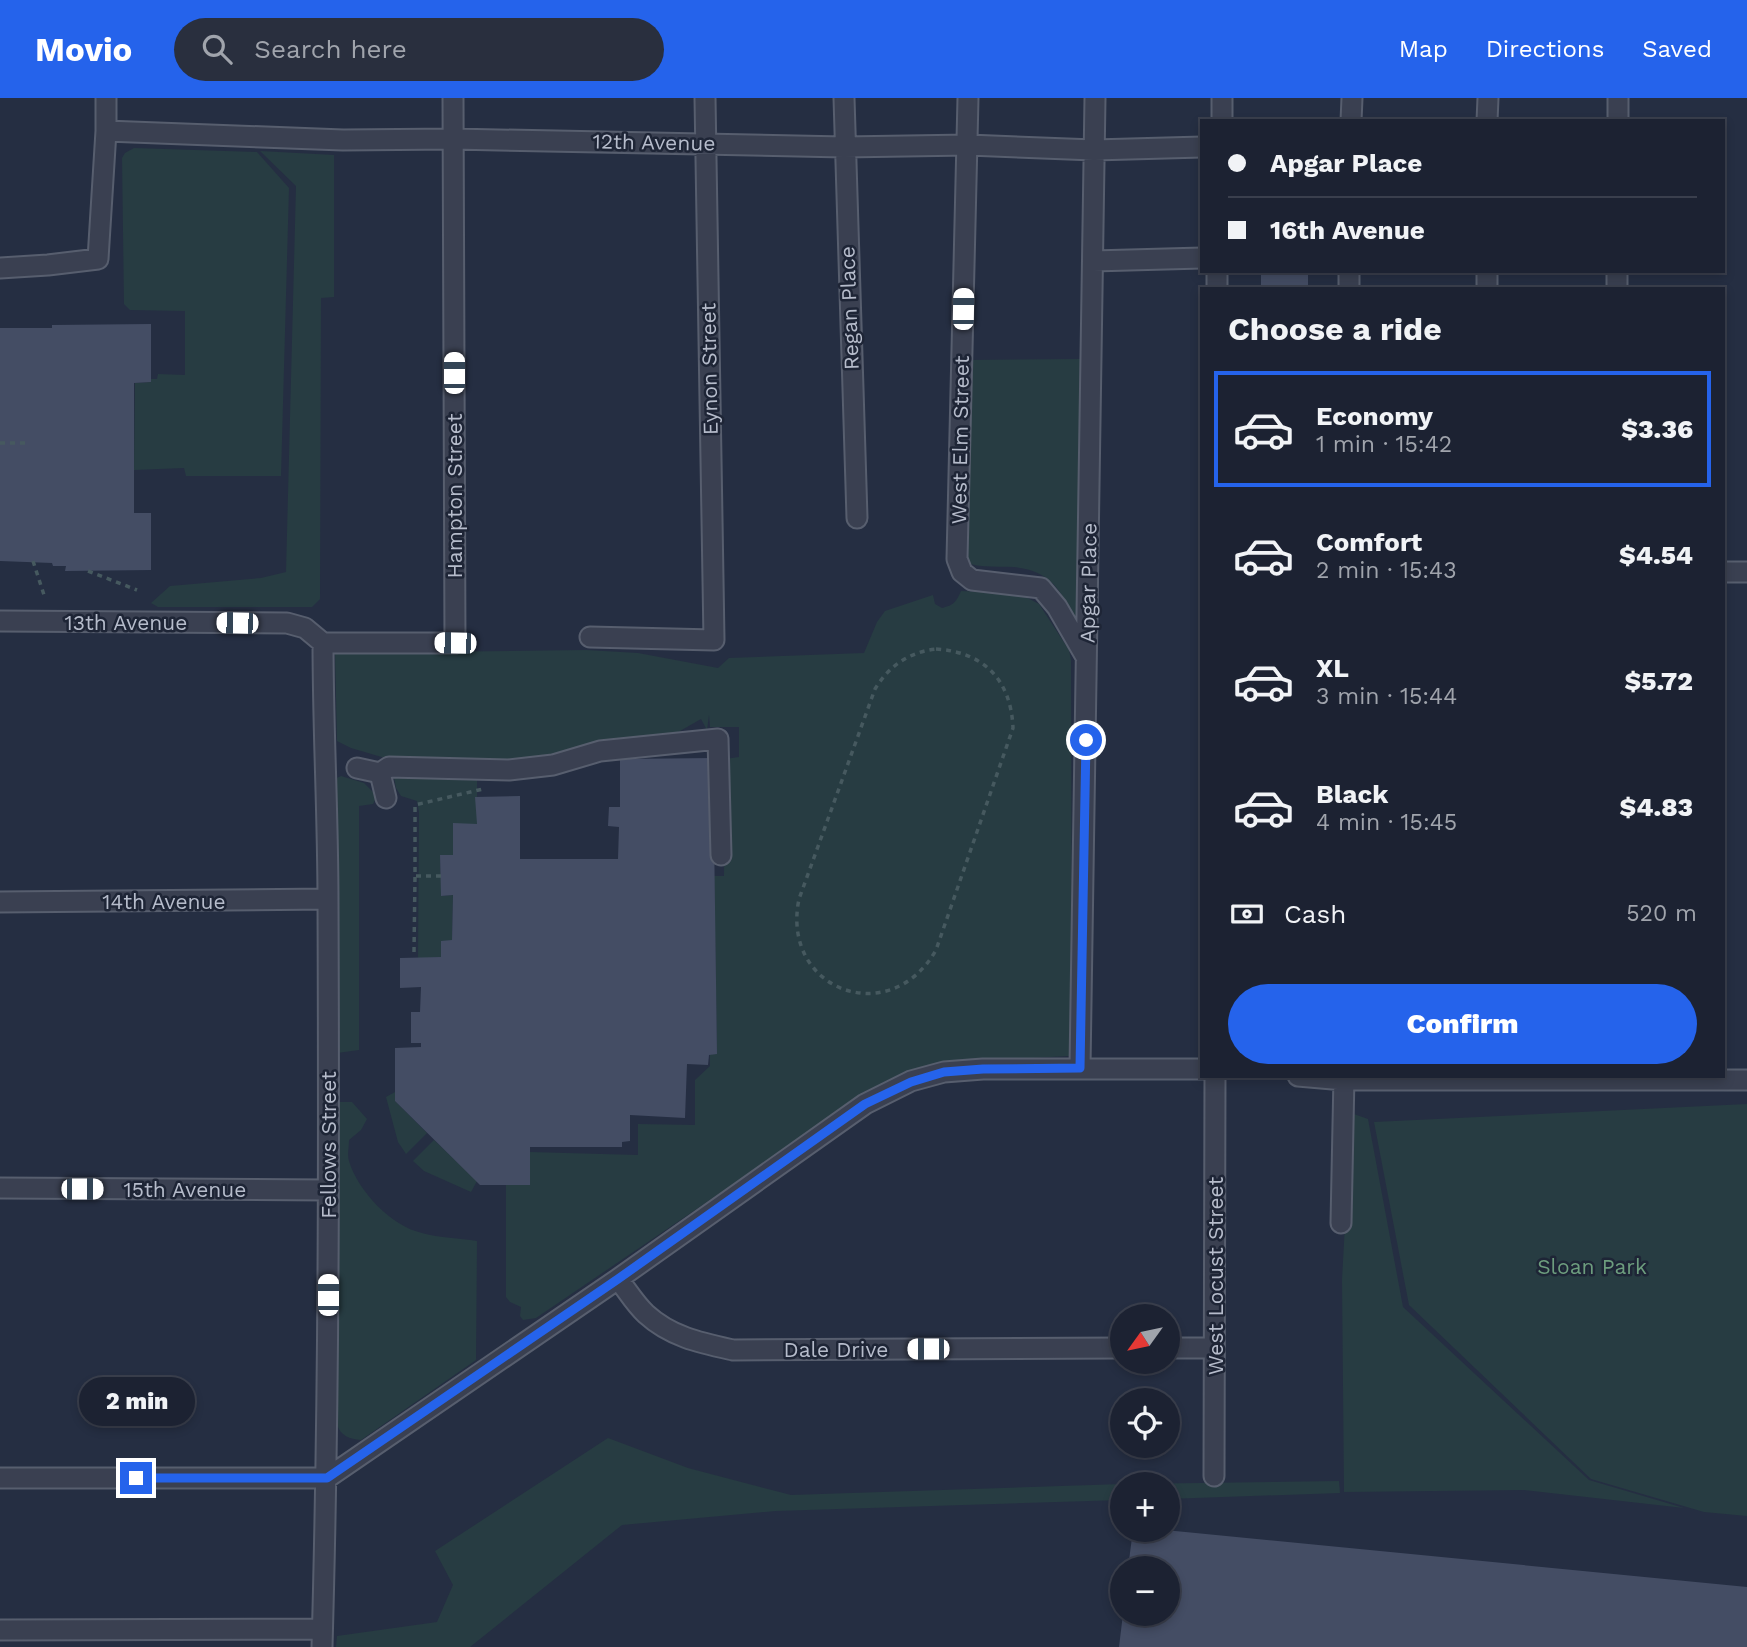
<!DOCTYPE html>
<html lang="en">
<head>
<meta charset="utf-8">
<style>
	:root { --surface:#1c2232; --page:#292f3e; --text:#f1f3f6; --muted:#a0a4ac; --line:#3a3f4d; --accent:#2563eb }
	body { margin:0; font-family:"Work Sans",sans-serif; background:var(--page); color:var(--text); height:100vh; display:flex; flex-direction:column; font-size:26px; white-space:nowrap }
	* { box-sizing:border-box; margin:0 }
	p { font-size:23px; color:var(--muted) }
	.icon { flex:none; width:38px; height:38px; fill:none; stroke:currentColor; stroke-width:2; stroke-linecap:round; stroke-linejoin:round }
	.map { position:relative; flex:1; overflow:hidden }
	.side { position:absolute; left:1200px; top:189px; width:525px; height:791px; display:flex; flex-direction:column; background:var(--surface); border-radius:0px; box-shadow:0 4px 10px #0003,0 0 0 2px var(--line) }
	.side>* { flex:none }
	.guide { position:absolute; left:1200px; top:21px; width:525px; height:154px; border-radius:0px; box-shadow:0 4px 10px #0003,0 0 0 2px var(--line); display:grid; align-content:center; height:154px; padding:0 28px; background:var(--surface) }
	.needle { width:46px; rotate:237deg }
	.buttons { position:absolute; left:1110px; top:1206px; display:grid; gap:14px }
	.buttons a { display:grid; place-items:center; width:70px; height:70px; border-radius:50%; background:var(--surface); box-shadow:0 4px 10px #0003,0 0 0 2px var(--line); font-size:35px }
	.end { position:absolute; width:32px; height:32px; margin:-16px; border:9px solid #2563eb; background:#fff; box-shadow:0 0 0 4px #fff }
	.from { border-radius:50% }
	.bubble { position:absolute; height:49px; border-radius:24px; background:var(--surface); box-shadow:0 4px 10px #0003,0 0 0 2px var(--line); font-size:23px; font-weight:800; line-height:49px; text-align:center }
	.car { position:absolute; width:21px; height:42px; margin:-21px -10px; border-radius:9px; box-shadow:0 0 5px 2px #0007; background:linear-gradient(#fff 24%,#345 0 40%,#fff 0 76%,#345 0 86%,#fff 0) }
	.guide b { display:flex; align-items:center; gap:24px; height:66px; font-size:26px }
	.guide b+b { border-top:2px solid var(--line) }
	.guide i { width:18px; height:18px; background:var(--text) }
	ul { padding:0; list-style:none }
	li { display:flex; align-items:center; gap:21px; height:116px; margin:0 14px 10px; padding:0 14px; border:4px solid transparent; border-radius:0px }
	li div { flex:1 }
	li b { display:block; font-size:26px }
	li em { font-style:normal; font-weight:800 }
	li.on { border-color:var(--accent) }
	li>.icon { width:63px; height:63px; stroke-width:1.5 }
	h2 { padding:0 28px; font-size:32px; line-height:84px }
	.pay { display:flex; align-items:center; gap:18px; height:77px; padding:0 28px; font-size:26px }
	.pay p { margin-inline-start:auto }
	.action { display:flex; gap:14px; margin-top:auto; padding:14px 28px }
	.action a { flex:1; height:80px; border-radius:42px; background:var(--accent); color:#fff; font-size:28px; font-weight:800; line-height:80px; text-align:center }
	header { display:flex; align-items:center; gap:42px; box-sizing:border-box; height:98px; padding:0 35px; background:var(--accent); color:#fff }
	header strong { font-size:33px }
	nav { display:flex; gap:38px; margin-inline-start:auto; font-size:24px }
	.search { width:490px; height:63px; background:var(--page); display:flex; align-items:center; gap:18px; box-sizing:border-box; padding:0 24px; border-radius:38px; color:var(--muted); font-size:26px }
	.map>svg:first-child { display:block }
</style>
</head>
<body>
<header>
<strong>Movio</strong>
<div class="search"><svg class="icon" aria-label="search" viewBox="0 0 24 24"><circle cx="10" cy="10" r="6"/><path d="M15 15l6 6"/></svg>Search here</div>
<nav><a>Map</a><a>Directions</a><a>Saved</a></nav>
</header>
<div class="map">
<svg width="1747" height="1549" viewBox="0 0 1747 1549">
	<rect width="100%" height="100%" fill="#252e42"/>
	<!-- green -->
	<path fill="#273c42" d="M 134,50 L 257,54 L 289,90 L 281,378 L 186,378 L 184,370 L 134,372 L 135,285 L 151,284 L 151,281 L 157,281 L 158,276 L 185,277 L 185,213 L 130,212 L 124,206 L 122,60 L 125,55 Z
		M 260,53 L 334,57 L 334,199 L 321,200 L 320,501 L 312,509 L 158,509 L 151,505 L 170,488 L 261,480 L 286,474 L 296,88 Z
		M 1082,261 L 1082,534 C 1064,501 1057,473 1014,469 C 999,468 984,470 970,466 L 967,461 L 966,262 Z
		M 961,493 L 1018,495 L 1039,506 L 1069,552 L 1071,562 L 1072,953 L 1069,958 L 948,965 L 857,1002 L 536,1220 L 523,1222 L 520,1218 L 521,1209 L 510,1204 L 506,1199 L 506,1087 L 530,1087 L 530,1054 L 638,1057 L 638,1026 L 695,1027 L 695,982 L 710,968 L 710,956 L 717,956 L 714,778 L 724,778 L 725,661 L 739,659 L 739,629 L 710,629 L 709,617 L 707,632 L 701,621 L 673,637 L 540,663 L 385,660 L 351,650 L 337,643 L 335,555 L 586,552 L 638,555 L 718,570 L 729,560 L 864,555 L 877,524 L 885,513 L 933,497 L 935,506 L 942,510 C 954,507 956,504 961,493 Z
		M 393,674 L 477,679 L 477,726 L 453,726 L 453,757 L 440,757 L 442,798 L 453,797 L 452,842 L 441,859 L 418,861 L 419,714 L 417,703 L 401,698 L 396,690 Z
		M 341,678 L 364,685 L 377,698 L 373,706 L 359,708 L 359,952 L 330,956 L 328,684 Z
		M 395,994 L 395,1003 L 427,1035 L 406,1056 L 398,1044 L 386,999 Z
		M 336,1004 L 352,1004 L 367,1021 L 361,1032 L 349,1042 C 349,1049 347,1057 349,1063 C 358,1093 391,1128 422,1135 C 440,1140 459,1140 477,1143 L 476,1262 L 361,1342 C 350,1341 340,1338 337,1326 Z
		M 1747,1006 L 1747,1418 L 1704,1414 L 1591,1381 L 1409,1207 L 1374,1024 Z
		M 1351,1015 L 1368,1021 L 1403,1209 L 1589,1382 L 1684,1410 L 1524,1392 L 1344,1394 L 1342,1182 Z
		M 434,1042 L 477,1083 L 471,1094 L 424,1073 L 413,1063 Z
		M 608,1340 L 688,1370 L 791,1397 L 1122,1386 L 1122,1402 L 776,1413 L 622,1427 L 470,1549 L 336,1549 L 337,1538 L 437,1524 L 453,1487 L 435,1453 Z
		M 1339,1383 L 1340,1395 L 1167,1401 L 1167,1386 L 1129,1386 Z"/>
	<!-- building -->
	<path fill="#444d64" d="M 1261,173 L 1308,173 L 1308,191 L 1261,191 Z
		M 151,226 L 151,284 L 134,285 L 134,415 L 151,415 L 151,472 L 65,473 L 66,468 L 53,468 L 52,465 L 0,463 L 0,230 L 52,230 L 52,227 Z
		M 713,660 L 717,956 L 709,957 L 708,967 L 687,966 L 685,1020 L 630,1017 L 630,1043 L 622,1044 L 622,1049 L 530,1049 L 530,1087 L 480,1087 L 395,1003 L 395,950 L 421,949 L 421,945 L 411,945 L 411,914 L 420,914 L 421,889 L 400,890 L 400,860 L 441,859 L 441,843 L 452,842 L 453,797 L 441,798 L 440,757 L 453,757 L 453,725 L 477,726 L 475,699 L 520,698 L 520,761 L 618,761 L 619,729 L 608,728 L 609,709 L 620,709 L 620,661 Z
		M 1133,1432 L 1165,1432 L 1747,1489 L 1747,1549 L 1119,1549 L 1123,1516 L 1167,1516 L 1167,1470 L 1128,1470 Z"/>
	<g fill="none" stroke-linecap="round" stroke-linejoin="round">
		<!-- minor casing -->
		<g stroke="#575e6e" stroke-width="23">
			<path id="minor" d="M 844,0 L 857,420
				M 968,0 L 957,461 L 962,474 L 972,482 L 1041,490 L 1057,509 L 1086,559
				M 1222,23 L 1222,0
				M 1351,23 L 1352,0
				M 1487,23 L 1488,0
				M 1618,23 L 1618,0
				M 106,33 L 343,42 L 453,41 L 844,49 L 968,47 L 1094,52 L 1202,49
				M 1093,163 L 1202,160
				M 0,170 L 48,167 L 98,161 L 106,33 L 106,0
				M 1217,173 L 1217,191
				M 1487,173 L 1487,191
				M 1349,191 L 1349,173
				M 1617,191 L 1617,173
				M 1724,474 L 1747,474
				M 0,523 L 287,525 L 305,530 L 323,545 L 455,545 L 453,0
				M 590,539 L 714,542 L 705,0
				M 357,670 L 380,675 L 386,700
				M 380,675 L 389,669 L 509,672 L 553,667 L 600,653 L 718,641 L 721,757
				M 0,804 L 328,801
				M 1080,969 L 1095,0
				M 1298,978 L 1344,982 L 1747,982
				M 0,1090 L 328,1092
				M 1341,1125 L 1344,978
				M 618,1181 C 627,1192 635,1206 646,1216 C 671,1239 701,1245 733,1252 L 1122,1250
				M 1167,1250 L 1214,1250
				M 1214,1378 L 1215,978
				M 0,1380 L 327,1380 L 618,1181 L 865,1006 L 911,983 L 944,974 L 983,971 L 1202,971
				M 0,1532 L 322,1531
				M 322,1549 C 329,1301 329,1052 328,804 C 328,717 323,631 323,545"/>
		</g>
		<!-- path -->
		<path stroke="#46595f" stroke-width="3.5" stroke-dasharray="5 5" stroke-linecap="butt" d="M 0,345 L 26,345
			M 33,463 L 45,500
			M 88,473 L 137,492
			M 936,551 C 984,554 1011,582 1013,630 L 936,852 C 890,933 780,892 799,801 L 875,591 C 889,568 909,554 936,551 Z
			M 441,778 L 415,778 L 415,707 L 483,691
			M 414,854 L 415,778"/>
		<!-- minor -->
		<use href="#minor" stroke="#3a4051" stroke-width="19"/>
	</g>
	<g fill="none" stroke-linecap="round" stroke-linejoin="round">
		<!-- route -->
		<path stroke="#2563eb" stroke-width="9" d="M 136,1380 L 327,1380 L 618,1181 L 865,1006 L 911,984 L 944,974 L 983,971 L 1080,970 L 1086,642"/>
	</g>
	<g text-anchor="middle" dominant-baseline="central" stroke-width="5" stroke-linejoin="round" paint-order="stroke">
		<!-- street labels -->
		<g font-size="21" fill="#b6bccb" stroke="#1e2536">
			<text transform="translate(654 44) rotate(1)">12th Avenue</text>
			<text transform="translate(849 210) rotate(-92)">Regan Place</text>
			<text transform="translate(709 271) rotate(-91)">Eynon Street</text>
			<text transform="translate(960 342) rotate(-89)">West Elm Street</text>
			<text transform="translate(454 398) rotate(-90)">Hampton Street</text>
			<text transform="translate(1088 485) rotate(-89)">Apgar Place</text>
			<text x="126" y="524">13th Avenue</text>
			<text x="164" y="803">14th Avenue</text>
			<text transform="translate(328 1047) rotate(-90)">Fellows Street</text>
			<text x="185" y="1091">15th Avenue</text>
			<text transform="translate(1215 1178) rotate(-90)">West Locust Street</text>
			<text x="836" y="1251">Dale Drive</text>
		</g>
		<!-- park labels -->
		<g font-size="21" fill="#6d9d7e" stroke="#1e2536">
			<text x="1592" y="1168">Sloan Park</text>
		</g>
	</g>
</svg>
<div class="buttons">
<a><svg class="needle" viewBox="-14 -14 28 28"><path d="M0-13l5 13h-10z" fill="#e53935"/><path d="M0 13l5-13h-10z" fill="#a0a4ac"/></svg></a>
<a><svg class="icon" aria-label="locate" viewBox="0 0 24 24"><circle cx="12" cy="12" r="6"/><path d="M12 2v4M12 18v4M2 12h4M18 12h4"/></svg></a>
<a>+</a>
<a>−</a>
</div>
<i class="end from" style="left:1086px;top:642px"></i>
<i class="end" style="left:136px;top:1380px"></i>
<div class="bubble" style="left:79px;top:1279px;width:116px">2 min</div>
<i class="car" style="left:963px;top:211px;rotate:1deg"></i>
<i class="car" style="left:454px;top:275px;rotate:0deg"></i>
<i class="car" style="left:237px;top:525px;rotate:271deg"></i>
<i class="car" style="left:455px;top:545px;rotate:271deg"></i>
<i class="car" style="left:82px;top:1091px;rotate:90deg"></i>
<i class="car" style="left:328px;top:1197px;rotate:0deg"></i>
<i class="car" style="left:928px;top:1251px;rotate:270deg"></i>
<div class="guide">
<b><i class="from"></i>Apgar Place</b>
<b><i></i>16th Avenue</b>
</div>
<section class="side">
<h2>Choose a ride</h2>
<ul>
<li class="on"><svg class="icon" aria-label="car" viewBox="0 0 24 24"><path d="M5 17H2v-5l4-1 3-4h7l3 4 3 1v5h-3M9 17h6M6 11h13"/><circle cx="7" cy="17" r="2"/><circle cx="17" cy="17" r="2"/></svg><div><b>Economy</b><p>1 min · 15:42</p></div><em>$3.36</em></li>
<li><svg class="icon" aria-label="car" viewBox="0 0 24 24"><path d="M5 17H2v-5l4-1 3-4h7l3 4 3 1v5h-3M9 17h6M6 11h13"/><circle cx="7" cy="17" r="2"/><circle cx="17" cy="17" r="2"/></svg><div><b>Comfort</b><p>2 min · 15:43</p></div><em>$4.54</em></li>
<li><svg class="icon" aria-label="car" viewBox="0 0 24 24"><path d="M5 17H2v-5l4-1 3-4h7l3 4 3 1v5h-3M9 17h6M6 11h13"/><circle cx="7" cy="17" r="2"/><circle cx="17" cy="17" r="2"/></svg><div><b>XL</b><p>3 min · 15:44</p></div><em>$5.72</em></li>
<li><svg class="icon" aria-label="car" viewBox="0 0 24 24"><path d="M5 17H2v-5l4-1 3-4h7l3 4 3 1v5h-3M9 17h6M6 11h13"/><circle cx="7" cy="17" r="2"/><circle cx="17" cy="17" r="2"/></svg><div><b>Black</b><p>4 min · 15:45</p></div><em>$4.83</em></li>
</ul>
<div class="pay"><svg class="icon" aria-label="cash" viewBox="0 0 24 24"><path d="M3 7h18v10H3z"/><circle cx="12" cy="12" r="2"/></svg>Cash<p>520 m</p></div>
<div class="action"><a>Confirm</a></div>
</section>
</div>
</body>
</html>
